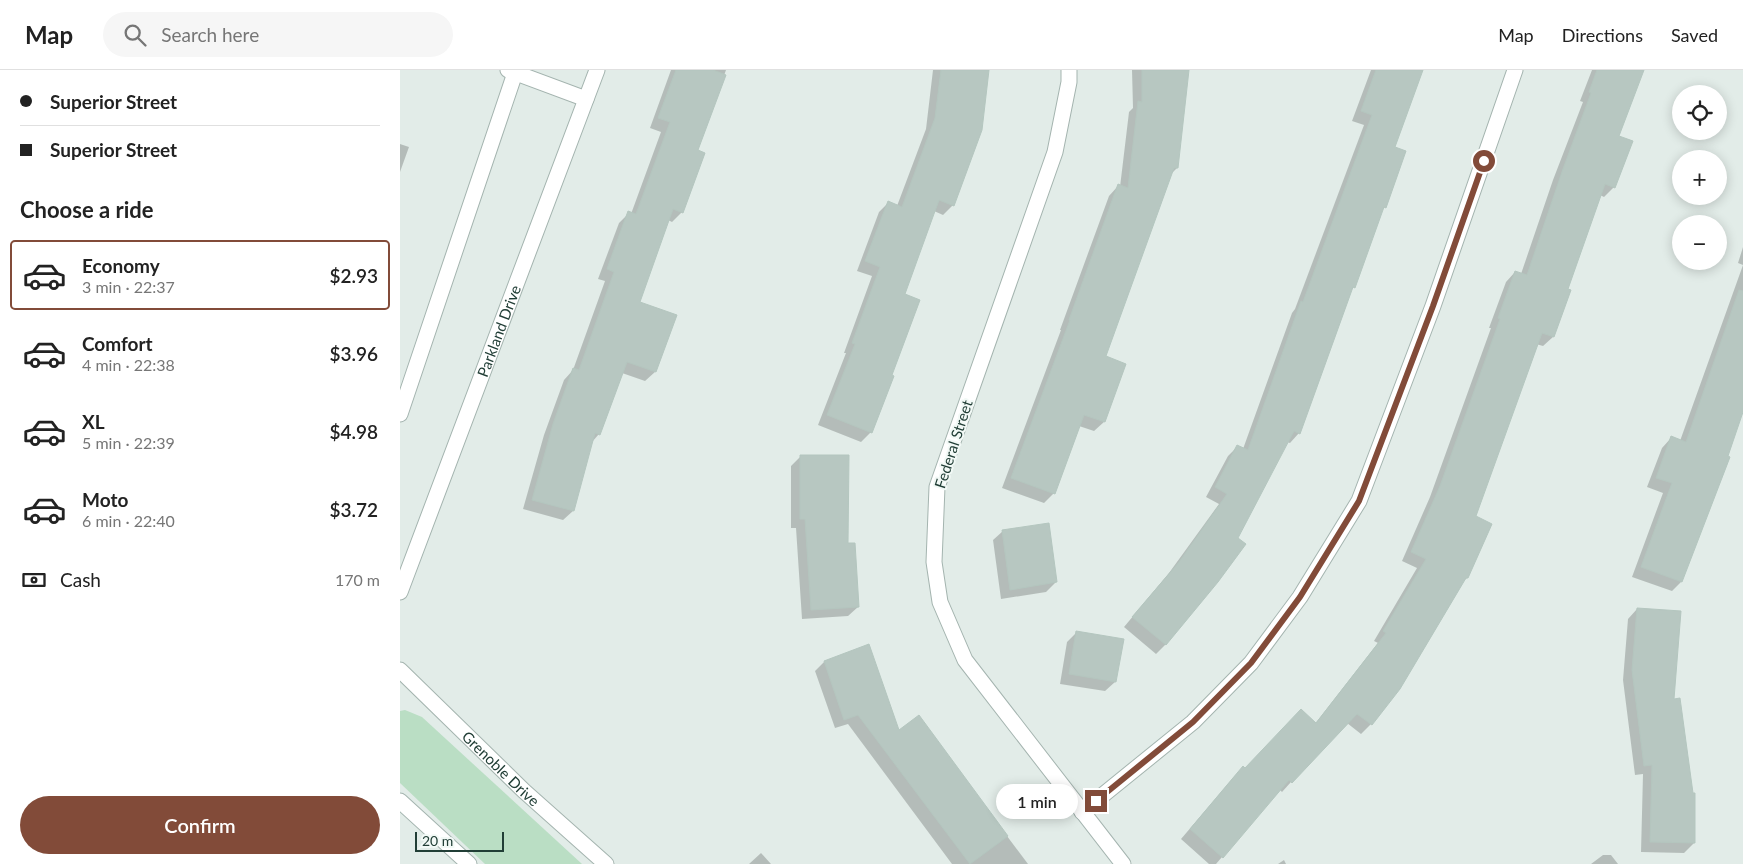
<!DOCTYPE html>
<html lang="en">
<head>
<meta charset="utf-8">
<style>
	:root { --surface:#fff; --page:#f6f6f6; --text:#222; --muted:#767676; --line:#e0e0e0; --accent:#824b39 }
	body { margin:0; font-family:Lato,sans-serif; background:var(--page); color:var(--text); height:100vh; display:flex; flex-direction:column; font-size:19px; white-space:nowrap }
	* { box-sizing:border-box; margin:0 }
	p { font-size:16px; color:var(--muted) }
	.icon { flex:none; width:28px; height:28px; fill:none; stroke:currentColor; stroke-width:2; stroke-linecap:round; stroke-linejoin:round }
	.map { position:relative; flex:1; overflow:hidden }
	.details { display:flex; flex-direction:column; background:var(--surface); width:400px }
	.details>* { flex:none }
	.hud { display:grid; align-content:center; height:110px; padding:0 20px; background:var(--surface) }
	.tools { position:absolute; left:1272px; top:15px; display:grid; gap:10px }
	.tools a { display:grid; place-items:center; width:55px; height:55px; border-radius:50%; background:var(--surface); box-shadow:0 2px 12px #0003; font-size:25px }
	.scale { position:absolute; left:15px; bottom:12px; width:89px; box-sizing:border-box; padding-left:5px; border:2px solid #213e36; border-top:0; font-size:14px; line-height:18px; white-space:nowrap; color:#213e36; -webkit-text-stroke:4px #f2f9f6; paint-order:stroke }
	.end { position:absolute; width:22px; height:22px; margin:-11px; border:6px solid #824b39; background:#fff; box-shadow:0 0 0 2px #fff }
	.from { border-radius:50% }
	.bubble { position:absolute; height:35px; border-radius:18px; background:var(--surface); box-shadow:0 2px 12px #0003; font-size:16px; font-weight:600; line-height:35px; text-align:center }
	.hud b { display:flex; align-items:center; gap:18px; height:48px; font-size:19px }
	.hud b+b { border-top:1px solid var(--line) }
	.hud i { width:12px; height:12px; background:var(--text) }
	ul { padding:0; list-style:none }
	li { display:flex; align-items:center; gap:15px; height:70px; margin:0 10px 8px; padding:0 10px; border:2px solid transparent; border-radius:5px }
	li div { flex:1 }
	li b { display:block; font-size:19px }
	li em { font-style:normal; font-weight:600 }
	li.on { border-color:var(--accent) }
	li>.icon { width:45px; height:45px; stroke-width:1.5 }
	h2 { padding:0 20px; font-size:22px; line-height:60px }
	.pay { display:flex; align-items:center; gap:12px; height:55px; padding:0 20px; font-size:19px }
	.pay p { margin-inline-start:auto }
	.button { display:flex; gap:10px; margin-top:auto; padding:10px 20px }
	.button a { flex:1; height:58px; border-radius:30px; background:var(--accent); color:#fff; font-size:20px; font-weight:600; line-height:58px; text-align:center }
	header { display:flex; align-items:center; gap:30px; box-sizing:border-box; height:70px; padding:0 25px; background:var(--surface); border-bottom:1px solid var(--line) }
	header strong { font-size:24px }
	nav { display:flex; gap:28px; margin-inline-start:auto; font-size:18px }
	.search { width:350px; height:45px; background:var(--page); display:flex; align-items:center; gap:12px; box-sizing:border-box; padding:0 18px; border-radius:28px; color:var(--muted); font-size:19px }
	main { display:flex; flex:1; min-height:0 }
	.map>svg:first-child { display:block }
</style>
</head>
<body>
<header>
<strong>Map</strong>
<div class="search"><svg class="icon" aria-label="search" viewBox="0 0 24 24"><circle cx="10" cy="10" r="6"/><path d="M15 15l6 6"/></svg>Search here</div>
<nav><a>Map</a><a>Directions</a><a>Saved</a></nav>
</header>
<main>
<section class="details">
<div class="hud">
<b><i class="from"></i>Superior Street</b>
<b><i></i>Superior Street</b>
</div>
<h2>Choose a ride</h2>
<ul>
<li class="on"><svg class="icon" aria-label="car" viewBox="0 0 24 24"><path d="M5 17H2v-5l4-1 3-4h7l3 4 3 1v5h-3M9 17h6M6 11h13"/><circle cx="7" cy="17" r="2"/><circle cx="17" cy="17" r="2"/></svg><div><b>Economy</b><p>3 min · 22:37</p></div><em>$2.93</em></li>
<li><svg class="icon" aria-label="car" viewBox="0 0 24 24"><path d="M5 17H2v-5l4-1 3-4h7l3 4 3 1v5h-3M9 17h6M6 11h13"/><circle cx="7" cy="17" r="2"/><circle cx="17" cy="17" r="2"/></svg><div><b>Comfort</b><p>4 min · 22:38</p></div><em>$3.96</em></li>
<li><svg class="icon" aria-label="car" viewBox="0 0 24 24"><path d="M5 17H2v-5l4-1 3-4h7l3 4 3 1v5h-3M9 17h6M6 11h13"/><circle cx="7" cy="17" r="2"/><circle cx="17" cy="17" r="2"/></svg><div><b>XL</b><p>5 min · 22:39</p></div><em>$4.98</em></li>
<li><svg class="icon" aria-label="car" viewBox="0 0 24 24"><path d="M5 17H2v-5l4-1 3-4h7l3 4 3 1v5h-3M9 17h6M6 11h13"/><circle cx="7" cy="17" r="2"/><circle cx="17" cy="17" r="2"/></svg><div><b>Moto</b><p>6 min · 22:40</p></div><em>$3.72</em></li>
</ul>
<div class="pay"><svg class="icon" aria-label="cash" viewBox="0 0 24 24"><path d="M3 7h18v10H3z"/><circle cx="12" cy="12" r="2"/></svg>Cash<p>170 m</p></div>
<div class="button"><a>Confirm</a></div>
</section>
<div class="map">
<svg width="1343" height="794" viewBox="0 0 1343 794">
	<rect width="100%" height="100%" fill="#e2ece8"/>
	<!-- green -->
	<path fill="#badec4" d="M 5,640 L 22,647 L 182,794 L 85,794 L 0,713 L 0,641 Z"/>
	<!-- shadow -->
	<path fill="#0003" d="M 271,0 L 326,0 L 297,81 L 282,142 L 272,152 L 268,150 L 238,232 L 255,302 L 245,311 L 222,303 L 199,364 L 192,372 L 173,441 L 163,450 L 123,439 L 144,365 L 164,310 L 173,300 L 205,211 L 198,209 L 219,153 L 229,143 L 231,144 L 261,62 L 250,58 Z
		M 533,0 L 588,0 L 553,135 L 543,145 L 534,141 L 503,225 L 471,362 L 461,372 L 418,355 L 446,283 L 444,283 L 472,206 L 457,201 L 479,142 L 488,133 L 497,136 L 526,59 Z
		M 732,0 L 787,0 L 777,98 L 771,104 L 704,287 L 725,295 L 704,352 L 694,361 L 679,356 L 654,423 L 644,433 L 602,418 L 661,260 L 660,260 L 709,126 L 718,116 L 720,117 L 729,42 L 733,38 Z
		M 971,0 L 1021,0 L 993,78 L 985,137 L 981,141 L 954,217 L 950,220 L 899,363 L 890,373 L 887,372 L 766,574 L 756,584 L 724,557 L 769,503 L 819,434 L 806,427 L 828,386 L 838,376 L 843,379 L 892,243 L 895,239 L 964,55 L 952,51 Z
		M 1192,0 L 1243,0 L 1218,67 L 1214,117 L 1204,127 L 1200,125 L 1167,220 L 1169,221 L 1153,267 L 1143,276 L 1136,274 L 1075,447 L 1067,508 L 1062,512 L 999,619 L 971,654 L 961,664 L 947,653 L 891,712 L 882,722 L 880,720 L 822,787 L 816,794 L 809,794 L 781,769 L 834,707 L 915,654 L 978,573 L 974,571 L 1017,498 L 1002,491 L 1030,427 L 1091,258 L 1089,258 L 1106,212 L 1115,202 L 1121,204 L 1153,110 L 1183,32 L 1180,31 Z
		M 0,74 L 9,77 L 0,102 Z
		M 1343,177 L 1343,338 L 1281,512 L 1272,521 L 1232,507 L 1263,423 L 1247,417 L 1262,378 L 1271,368 L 1280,371 L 1343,195 L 1338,193 Z
		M 401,386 L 447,475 L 458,537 L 448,546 L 402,549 L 396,458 L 391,458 L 391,396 Z
		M 603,461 L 656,512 L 646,522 L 601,529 L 593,470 Z
		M 1237,539 L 1272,631 L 1294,773 L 1284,783 L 1241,782 L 1243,704 L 1235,705 L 1223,610 L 1228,549 Z
		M 676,563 L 715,612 L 705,621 L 660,614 L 667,572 Z
		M 424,592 L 498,662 L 518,647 L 628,794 L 552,794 L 448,654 L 435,658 L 415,601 Z
		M 361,783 L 371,794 L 349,794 Z
		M 1203,785 L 1211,785 L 1218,794 L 1191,794 Z
		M 884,790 L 886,794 L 878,794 Z"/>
	<!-- building -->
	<path fill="#b7c7c1" stroke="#b4c6bf" d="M 276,0 L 313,0 L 326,5 L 298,80 L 305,83 L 283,143 L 273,139 L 240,232 L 277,245 L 256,302 L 227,292 L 200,365 L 195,363 L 174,441 L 132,430 L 153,354 L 173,298 L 179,300 L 214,202 L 207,199 L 228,141 L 236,144 L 270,52 L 258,48 Z
		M 541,0 L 589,0 L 582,60 L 554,136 L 539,130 L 505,224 L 520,230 L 492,305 L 494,306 L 472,363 L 427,345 L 455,274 L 452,273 L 480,197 L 465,191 L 488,131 L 502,137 L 535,48 Z
		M 742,0 L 789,0 L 778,98 L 774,98 L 706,286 L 726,294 L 705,352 L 684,345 L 655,424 L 611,408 L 670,250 L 669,250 L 718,114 L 728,118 L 738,31 L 742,32 Z
		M 976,0 L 1023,0 L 995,77 L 1006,81 L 986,138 L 984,137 L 955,218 L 953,217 L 900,364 L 894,361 L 838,468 L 846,474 L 818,512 L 766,575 L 732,547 L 779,492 L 827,424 L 815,417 L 837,375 L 848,380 L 901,231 L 903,232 L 972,45 L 961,41 Z
		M 1197,0 L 1244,0 L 1219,66 L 1233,71 L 1215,118 L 1205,114 L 1168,219 L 1171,220 L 1154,267 L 1142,263 L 1076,446 L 1092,454 L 1068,508 L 1066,508 L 1000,619 L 972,655 L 957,644 L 892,713 L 889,710 L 823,788 L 790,759 L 843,696 L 845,698 L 901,639 L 916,653 L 986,563 L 983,561 L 1026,489 L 1011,482 L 1040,416 L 1100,249 L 1098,248 L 1115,201 L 1127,205 L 1163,99 L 1191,23 L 1189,22 Z
		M 1339,220 L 1343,221 L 1343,342 L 1328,386 L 1330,387 L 1282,512 L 1241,497 L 1272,413 L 1256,408 L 1271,366 L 1286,372 Z
		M 400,385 L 449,385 L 448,473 L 455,473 L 459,537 L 411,540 L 405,449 L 400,449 Z
		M 649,453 L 657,512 L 610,520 L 602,460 Z
		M 1237,538 L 1281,541 L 1274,629 L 1280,628 L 1293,723 L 1295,723 L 1295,773 L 1250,772 L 1252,695 L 1244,696 L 1232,600 Z
		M 676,561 L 724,569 L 716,612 L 669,604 Z
		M 469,574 L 499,660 L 519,645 L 608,766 L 570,794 L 458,645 L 444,650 L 424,591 Z"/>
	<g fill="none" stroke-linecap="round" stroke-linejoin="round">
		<!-- minor casing -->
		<g stroke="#a4b4af" stroke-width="17">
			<g id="minor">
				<path d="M 108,0 L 186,29"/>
				<path d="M 669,0 L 669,12 L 655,82 L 537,417 L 534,492 L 540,532 L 565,590 L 723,794"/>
				<path d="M 0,344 L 116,0"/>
				<path id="s1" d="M 0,522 L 197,0"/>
				<path id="s2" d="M 0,600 L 124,721 L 206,794"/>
				<path d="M 0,731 L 69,794"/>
				<path d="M 682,742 L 793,652 L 851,593 L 900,527 L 959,431 L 1033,236 L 1115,0"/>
			</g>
		</g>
		<!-- minor -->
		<use href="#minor" stroke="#fff" stroke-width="15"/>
	</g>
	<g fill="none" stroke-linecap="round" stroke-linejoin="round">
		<!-- route -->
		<path stroke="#824b39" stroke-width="6" d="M 696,731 L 793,652 L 851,593 L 900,527 L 959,431 L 1033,236 L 1084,91"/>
	</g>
	<g text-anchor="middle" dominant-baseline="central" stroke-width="4" stroke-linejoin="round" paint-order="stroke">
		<!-- street labels -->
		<g font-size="15" fill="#213e36" stroke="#f2f9f6">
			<text stroke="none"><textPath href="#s1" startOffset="279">Parkland Drive</textPath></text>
			<text transform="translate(553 374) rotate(-72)">Federal Street</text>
			<text stroke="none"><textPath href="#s2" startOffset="141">Grenoble Drive</textPath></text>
		</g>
	</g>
</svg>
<div class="tools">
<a><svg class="icon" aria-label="locate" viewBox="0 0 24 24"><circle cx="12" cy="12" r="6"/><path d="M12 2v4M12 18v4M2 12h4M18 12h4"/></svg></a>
<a>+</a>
<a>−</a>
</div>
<div class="scale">20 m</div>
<i class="end from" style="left:1084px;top:91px"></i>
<i class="end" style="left:696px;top:731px"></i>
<div class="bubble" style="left:596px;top:714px;width:82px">1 min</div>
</div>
</main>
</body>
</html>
